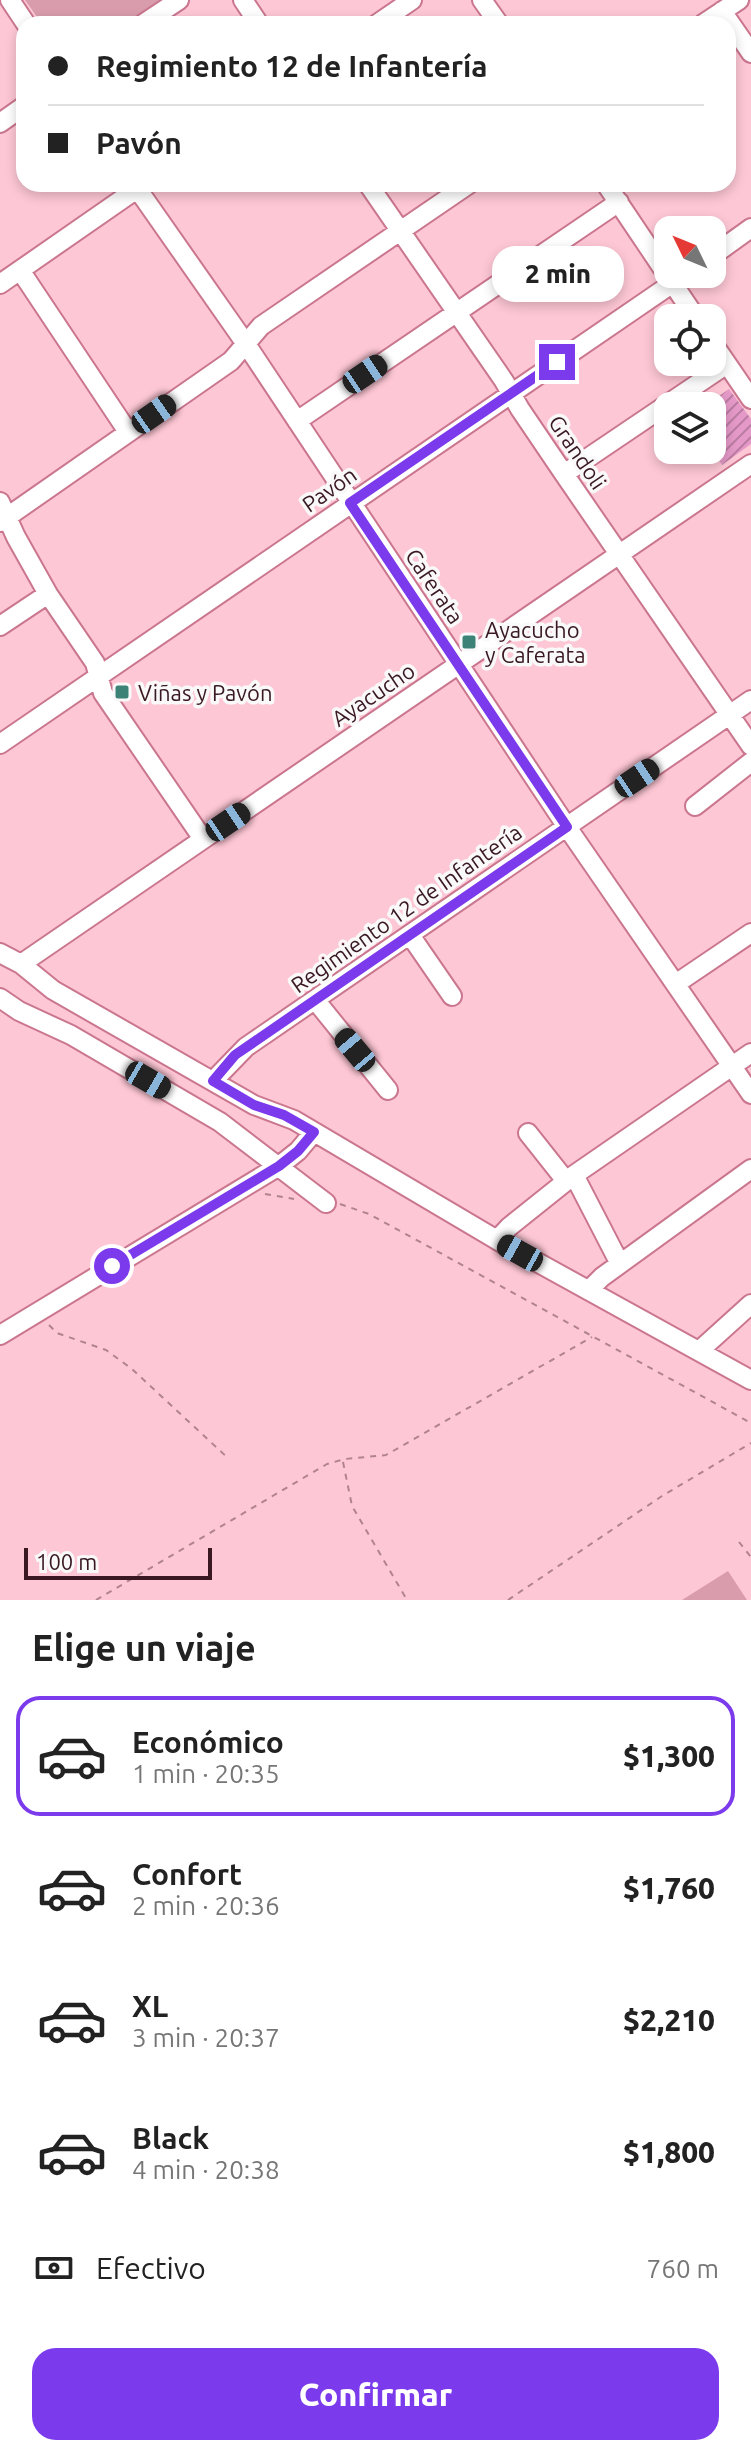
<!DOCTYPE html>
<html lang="es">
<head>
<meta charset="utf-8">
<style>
	:root { --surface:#fff; --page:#f2f2f2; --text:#222; --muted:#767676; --line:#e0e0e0; --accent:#7c3aed }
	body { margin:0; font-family:Ubuntu,sans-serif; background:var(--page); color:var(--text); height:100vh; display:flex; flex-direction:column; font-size:30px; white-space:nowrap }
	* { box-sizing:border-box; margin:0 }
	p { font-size:26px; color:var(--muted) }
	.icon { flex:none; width:44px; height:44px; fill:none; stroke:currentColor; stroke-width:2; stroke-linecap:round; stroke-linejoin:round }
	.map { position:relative; height:1600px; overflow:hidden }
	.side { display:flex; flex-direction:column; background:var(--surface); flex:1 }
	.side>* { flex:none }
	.hud { position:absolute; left:16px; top:16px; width:720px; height:176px; border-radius:24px; box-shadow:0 4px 12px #0003; display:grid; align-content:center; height:176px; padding:0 32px; background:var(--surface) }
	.needle { width:52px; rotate:313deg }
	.tools { position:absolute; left:654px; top:216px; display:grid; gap:16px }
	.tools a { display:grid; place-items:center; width:72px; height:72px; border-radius:16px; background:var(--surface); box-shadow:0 4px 12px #0003; font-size:40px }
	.scale { position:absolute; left:24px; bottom:20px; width:188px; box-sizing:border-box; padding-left:8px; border:4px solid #391822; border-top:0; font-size:22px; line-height:28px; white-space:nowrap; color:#391822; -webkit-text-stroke:6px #f9f9f9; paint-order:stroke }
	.end { position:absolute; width:36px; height:36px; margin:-18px; border:10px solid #7c3aed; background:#fff; box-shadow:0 0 0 4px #fff }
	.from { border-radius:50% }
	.bubble { position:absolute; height:56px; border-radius:24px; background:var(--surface); box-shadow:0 4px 12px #0003; font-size:26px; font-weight:800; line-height:56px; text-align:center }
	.car { position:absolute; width:24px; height:48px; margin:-24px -12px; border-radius:10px; box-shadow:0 0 6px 2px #0007; background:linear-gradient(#222 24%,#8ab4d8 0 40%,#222 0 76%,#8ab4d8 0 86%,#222 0) }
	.hud b { display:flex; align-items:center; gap:28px; height:76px; font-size:30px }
	.hud b+b { border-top:2px solid var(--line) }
	.hud i { width:20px; height:20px; background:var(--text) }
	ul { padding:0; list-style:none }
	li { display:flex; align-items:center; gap:24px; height:120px; margin:0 16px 12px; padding:0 16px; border:4px solid transparent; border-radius:24px }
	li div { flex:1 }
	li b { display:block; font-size:30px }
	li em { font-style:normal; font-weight:800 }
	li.current { border-color:var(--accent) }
	li>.icon { width:72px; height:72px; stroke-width:1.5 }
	h2 { padding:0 32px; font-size:36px; line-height:96px }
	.pay { display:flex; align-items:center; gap:20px; height:88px; padding:0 32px; font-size:30px }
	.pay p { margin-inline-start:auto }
	.primary-button { display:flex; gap:16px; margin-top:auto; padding:16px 32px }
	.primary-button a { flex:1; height:92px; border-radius:24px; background:var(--accent); color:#fff; font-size:32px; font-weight:800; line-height:92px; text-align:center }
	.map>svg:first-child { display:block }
</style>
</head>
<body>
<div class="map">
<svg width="751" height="1600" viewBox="0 0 751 1600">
	<defs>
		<pattern id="building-hatch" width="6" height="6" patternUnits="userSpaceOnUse" patternTransform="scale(2)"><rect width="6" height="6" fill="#e599c8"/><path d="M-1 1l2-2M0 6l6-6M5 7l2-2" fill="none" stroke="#bb7ca2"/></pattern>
	</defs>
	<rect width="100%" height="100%" fill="#fec7d5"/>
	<!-- park -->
	<path fill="#d99cac" d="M 25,0 L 164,0 L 129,24 L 42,24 Z
		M 728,1571 L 747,1600 L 682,1600 Z"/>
	<!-- building -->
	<path fill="url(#building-hatch)" d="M 729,389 L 751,419 L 751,444 L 722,465 L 712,449 L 712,401 Z"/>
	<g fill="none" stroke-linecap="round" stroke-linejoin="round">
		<!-- minor casing -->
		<g stroke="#ca768e" stroke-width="22">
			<path id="minor" d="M 10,0 L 26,24
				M 243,0 L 259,24
				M 482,0 L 499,24
				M 722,11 L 751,53
				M 143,24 L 179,0
				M 377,24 L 412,0
				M 703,24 L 739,0
				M 0,123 L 24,106
				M 134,184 L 246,344 L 567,827 L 751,1094
				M 368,184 L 504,381 L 520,409 L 564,474 L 751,746
				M 606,184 L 696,318
				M 712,256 L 751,228
				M 20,270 L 128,432
				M 0,284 L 144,184
				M 712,342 L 751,399
				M 297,421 L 619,202
				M 564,474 L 727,364
				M 0,502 L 16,537 L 48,594 L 95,663 L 103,693 L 203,839
				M 0,522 L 231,361 L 261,326 L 469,184
				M 0,626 L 48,594
				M 0,744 L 686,274
				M 695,806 L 751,762
				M 410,935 L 452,996
				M 0,953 L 21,964 L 53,990 L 254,1105 L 294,1120 L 497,1240 L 751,1380
				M 21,964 L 751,464
				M 677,983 L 751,933
				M 0,998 L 19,1011 L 71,1035 L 220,1122 L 326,1203
				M 316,1001 L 388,1090
				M 213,1081 L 246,1047 L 751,700
				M 528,1133 L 566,1181
				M 574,1175 L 620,1264
				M 497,1240 L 509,1227 L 574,1175 L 751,1053
				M 589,1290 L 602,1277 L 751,1169
				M 0,1335 L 279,1166 L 298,1151 L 314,1132
				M 699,1351 L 751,1304"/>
		</g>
		<!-- path -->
		<path stroke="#b1838f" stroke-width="2" stroke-dasharray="6 6" stroke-linecap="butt" d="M 265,1194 L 294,1199
			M 340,1204 L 369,1214 L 751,1423
			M 49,1325 L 57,1333 L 106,1350 L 132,1369 L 229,1459
			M 343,1462 L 352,1506 L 407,1600
			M 739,1542 L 751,1557
			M 96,1600 L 327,1464 L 345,1459 L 386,1455 L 592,1337
			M 508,1600 L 662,1496 L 751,1443"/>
		<!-- minor -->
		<use href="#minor" stroke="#fff" stroke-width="18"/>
	</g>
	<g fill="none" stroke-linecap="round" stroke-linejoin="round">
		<!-- route -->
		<path stroke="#7c3aed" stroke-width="10" d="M 112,1266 L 279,1166 L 298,1151 L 314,1132 L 284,1115 L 254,1105 L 213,1081 L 235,1055 L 567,827 L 350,503 L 557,362"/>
	</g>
	<!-- markers -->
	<g fill="#3d8277" stroke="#f9f9f9" stroke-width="3">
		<rect x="461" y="634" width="16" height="16" rx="4"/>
		<rect x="114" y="684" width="16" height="16" rx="4"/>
	</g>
	<g text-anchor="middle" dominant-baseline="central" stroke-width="7" stroke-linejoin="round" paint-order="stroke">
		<!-- street labels -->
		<g font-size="22" fill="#391822" stroke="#f9f9f9">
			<text transform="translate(578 452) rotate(56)">Grandoli</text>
			<text transform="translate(329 489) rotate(-35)">Pavón</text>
			<text transform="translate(435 586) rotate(56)">Caferata</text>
			<text transform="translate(373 694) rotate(-34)">Ayacucho</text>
			<text transform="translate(406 908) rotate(-35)">Regimiento 12 de Infantería</text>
		</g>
		<!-- poi labels -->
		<g font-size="22" fill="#391822" stroke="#f9f9f9" text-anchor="start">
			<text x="485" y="629">Ayacucho<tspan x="485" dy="25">y Caferata</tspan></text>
			<text x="138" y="692">Viñas y Pavón</text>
		</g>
	</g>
</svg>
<div class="tools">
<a><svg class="needle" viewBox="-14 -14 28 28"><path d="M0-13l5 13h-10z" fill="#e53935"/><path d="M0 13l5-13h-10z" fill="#767676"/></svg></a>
<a><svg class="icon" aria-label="locate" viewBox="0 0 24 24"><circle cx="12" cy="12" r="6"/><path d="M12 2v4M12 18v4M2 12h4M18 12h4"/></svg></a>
<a><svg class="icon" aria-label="layers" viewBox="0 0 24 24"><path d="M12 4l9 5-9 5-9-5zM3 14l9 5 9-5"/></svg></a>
</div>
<div class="scale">100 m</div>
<i class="end from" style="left:112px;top:1266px"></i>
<i class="end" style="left:557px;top:362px"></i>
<div class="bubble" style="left:492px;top:246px;width:132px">2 min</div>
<i class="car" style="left:365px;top:374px;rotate:56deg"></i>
<i class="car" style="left:154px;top:414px;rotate:55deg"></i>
<i class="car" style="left:637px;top:778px;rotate:56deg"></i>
<i class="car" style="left:228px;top:822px;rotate:56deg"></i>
<i class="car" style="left:355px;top:1050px;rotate:320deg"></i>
<i class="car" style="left:148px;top:1080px;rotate:120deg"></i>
<i class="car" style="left:520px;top:1253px;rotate:299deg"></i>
<div class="hud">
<b><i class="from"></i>Regimiento 12 de Infantería</b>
<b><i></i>Pavón</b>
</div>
</div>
<section class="side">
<h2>Elige un viaje</h2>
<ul>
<li class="current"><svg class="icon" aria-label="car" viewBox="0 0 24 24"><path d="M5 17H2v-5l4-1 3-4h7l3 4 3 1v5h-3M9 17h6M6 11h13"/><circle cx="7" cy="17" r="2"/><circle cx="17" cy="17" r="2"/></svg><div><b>Económico</b><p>1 min · 20:35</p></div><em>$1,300</em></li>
<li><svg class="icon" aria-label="car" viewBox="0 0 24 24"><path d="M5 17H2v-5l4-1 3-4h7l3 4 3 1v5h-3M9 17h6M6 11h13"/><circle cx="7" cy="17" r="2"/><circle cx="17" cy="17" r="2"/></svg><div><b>Confort</b><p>2 min · 20:36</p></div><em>$1,760</em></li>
<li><svg class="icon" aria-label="car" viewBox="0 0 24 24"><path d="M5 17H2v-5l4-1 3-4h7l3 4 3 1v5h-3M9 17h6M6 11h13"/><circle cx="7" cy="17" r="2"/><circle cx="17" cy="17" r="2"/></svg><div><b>XL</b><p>3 min · 20:37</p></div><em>$2,210</em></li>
<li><svg class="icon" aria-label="car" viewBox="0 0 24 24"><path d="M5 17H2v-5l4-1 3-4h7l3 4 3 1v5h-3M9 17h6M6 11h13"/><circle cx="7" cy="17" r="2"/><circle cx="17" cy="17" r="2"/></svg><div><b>Black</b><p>4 min · 20:38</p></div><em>$1,800</em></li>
</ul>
<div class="pay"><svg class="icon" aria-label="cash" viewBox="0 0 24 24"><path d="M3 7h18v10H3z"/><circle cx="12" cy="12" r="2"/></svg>Efectivo<p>760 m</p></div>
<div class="primary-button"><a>Confirmar</a></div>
</section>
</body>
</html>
